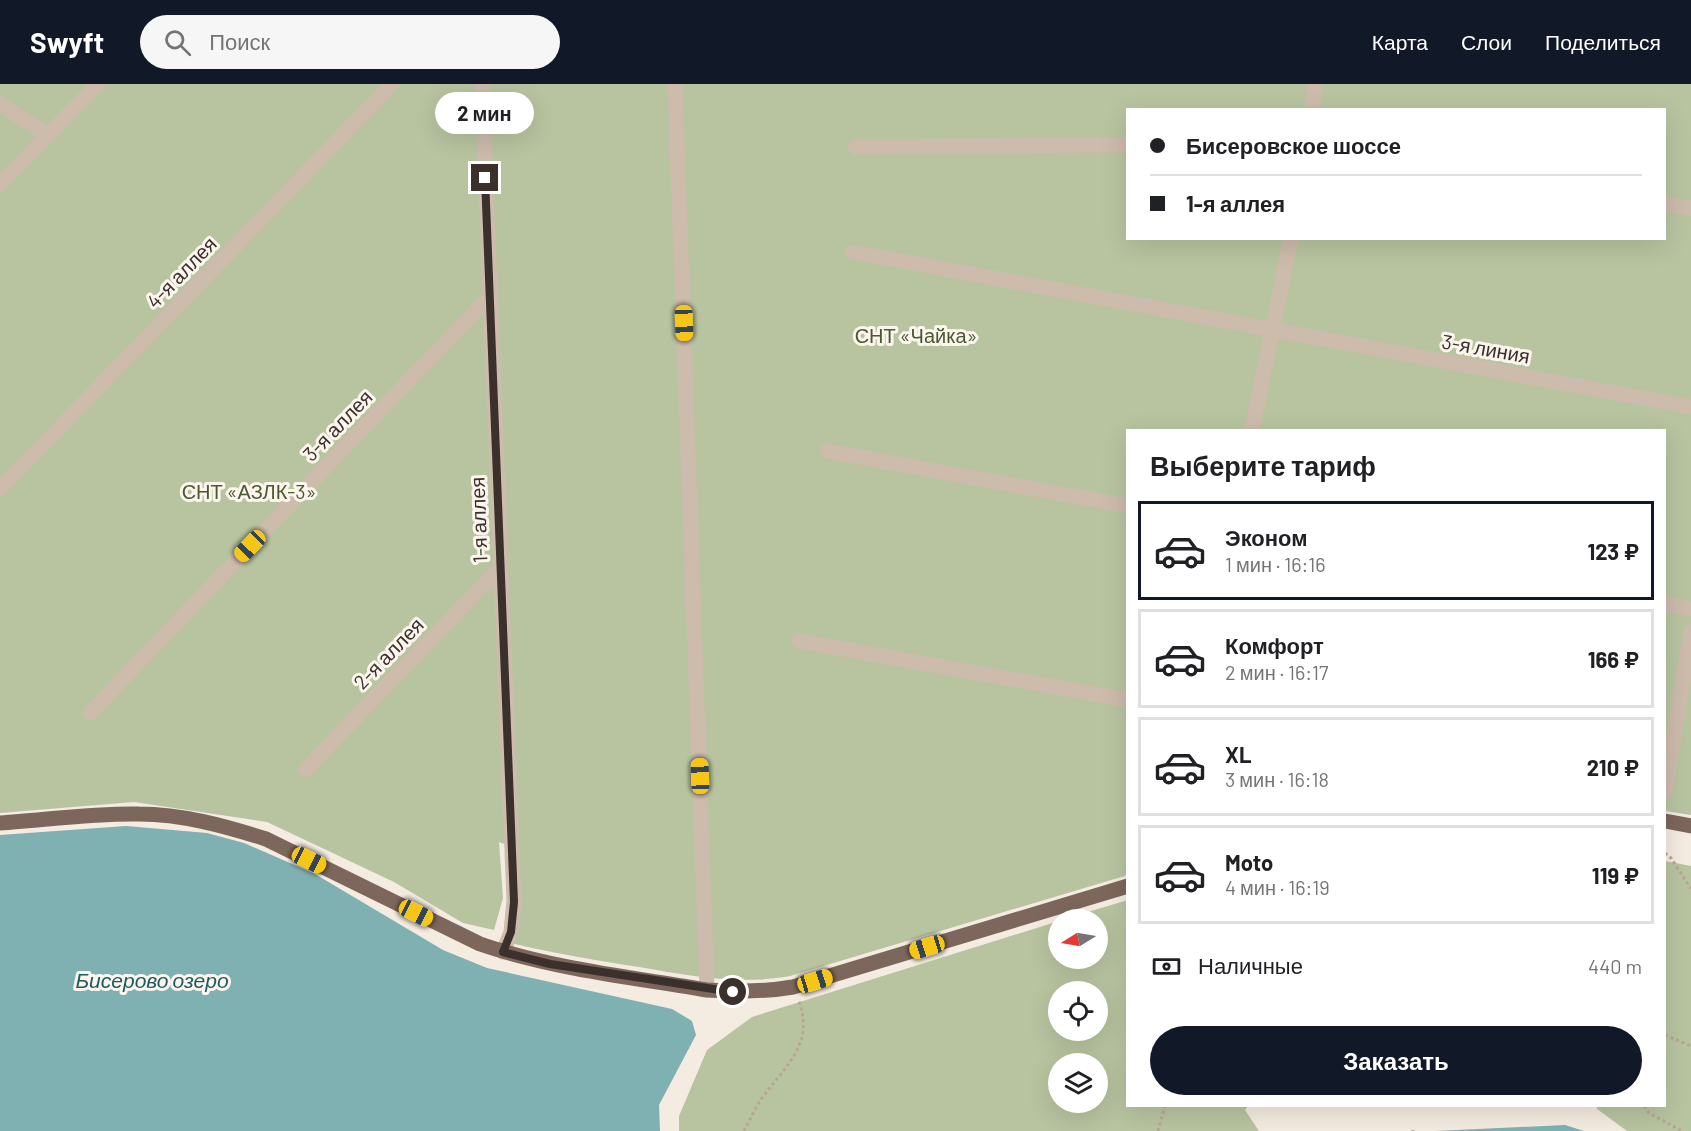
<!DOCTYPE html>
<html lang="ru">
<head>
<meta charset="utf-8">
<style>
	:root { --surface:#fff; --page:#f6f6f6; --text:#202124; --muted:#757577; --line:#e0e0e0; --accent:#111827 }
	body { margin:0; font-family:Barlow,sans-serif; background:var(--page); color:var(--text); height:100vh; display:flex; flex-direction:column; font-size:22px; white-space:nowrap }
	* { box-sizing:border-box; margin:0 }
	p { font-size:20px; color:var(--muted) }
	.icon { flex:none; width:33px; height:33px; fill:none; stroke:currentColor; stroke-width:2; stroke-linecap:round; stroke-linejoin:round }
	.map { position:relative; flex:1; overflow:hidden }
	.sheet { position:absolute; left:1126px; top:345px; width:540px; height:678px; display:flex; flex-direction:column; background:var(--surface); border-radius:0px; box-shadow:0 6px 24px #0002 }
	.sheet>* { flex:none }
	.banner { position:absolute; left:1126px; top:24px; width:540px; height:132px; border-radius:0px; box-shadow:0 6px 24px #0002; display:grid; align-content:center; height:132px; padding:0 24px; background:var(--surface) }
	.needle { width:39px; rotate:259deg }
	.controls { position:absolute; left:1048px; top:825px; display:grid; gap:12px }
	.controls a { display:grid; place-items:center; width:60px; height:60px; border-radius:50%; background:var(--surface); box-shadow:0 6px 24px #0002; font-size:30px }
	.end { position:absolute; width:27px; height:27px; margin:-14px; border:8px solid #3b302b; background:#fff; box-shadow:0 0 0 3px #fff }
	.from { border-radius:50% }
	.bubble { position:absolute; height:42px; border-radius:21px; background:var(--surface); box-shadow:0 6px 24px #0002; font-size:20px; font-weight:700; line-height:42px; text-align:center }
	.car { position:absolute; width:18px; height:36px; margin:-18px -9px; border-radius:8px; box-shadow:0 0 4px 2px #0007; background:linear-gradient(#f5c518 24%,#345 0 40%,#f5c518 0 76%,#345 0 86%,#f5c518 0) }
	.banner b { display:flex; align-items:center; gap:21px; height:57px; font-size:22px }
	.banner b+b { border-top:2px solid var(--line) }
	.banner i { width:15px; height:15px; background:var(--text) }
	ul { padding:0; list-style:none }
	li { display:flex; align-items:center; gap:18px; height:99px; margin:0 12px 9px; padding:0 12px; border:3px solid var(--line); border-radius:0px }
	li div { flex:1 }
	li b { display:block; font-size:22px }
	li em { font-style:normal; font-weight:700 }
	li.current { border-color:var(--accent) }
	li>.icon { width:54px; height:54px; stroke-width:1.5 }
	h2 { padding:0 24px; font-size:27px; line-height:72px }
	.pay { display:flex; align-items:center; gap:15px; height:66px; padding:0 24px; font-size:22px }
	.pay p { margin-inline-start:auto }
	.action { display:flex; gap:12px; margin-top:auto; padding:12px 24px }
	.action a { flex:1; height:69px; border-radius:36px; background:var(--accent); color:#fff; font-size:24px; font-weight:700; line-height:69px; text-align:center }
	header { display:flex; align-items:center; gap:36px; box-sizing:border-box; height:84px; padding:0 30px; background:var(--accent); color:#fff }
	header strong { font-size:28px }
	nav { display:flex; gap:33px; margin-inline-start:auto; font-size:21px }
	.search { width:420px; height:54px; background:var(--page); display:flex; align-items:center; gap:15px; box-sizing:border-box; padding:0 21px; border-radius:33px; color:var(--muted); font-size:22px }
	.map>svg:first-child { display:block }
</style>
</head>
<body>
<header>
<strong>Swyft</strong>
<div class="search"><svg class="icon" aria-label="search" viewBox="0 0 24 24"><circle cx="10" cy="10" r="6"/><path d="M15 15l6 6"/></svg>Поиск</div>
<nav><a>Карта</a><a>Слои</a><a>Поделиться</a></nav>
</header>
<div class="map">
<svg width="1691" height="1047" viewBox="0 0 1691 1047">
	<rect width="100%" height="100%" fill="#f4ebe1"/>
	<!-- green -->
	<path fill="#b8c4a0" fill-rule="evenodd" d="M 0,0 L 1691,0 L 1691,731 L 1665,727 L 1665,346 L 1128,346 L 1128,791 L 790,892 C 739,901 690,892 639,883 C 594,876 551,869 507,858 L 512,763 L 499,758 L 503,814 L 494,846 L 463,839 L 394,798 L 267,738 L 134,718 L 0,729 ZM 1128,26 L 1665,26 L 1665,154 L 1128,154 Z
		M 1665,777 L 1691,782 L 1691,1047 L 1627,1047 L 1597,1025 L 1596,1022 L 1665,1022 Z
		M 1128,816 L 1128,1022 L 1248,1022 L 1245,1026 L 1259,1047 L 679,1047 L 679,1032 L 707,966 L 752,933 L 1059,837 L 1059,874 L 1098,874 L 1098,836 L 1065,835 ZM 1059,908 L 1098,908 L 1098,946 L 1059,946 ZM 1059,980 L 1098,980 L 1098,1018 L 1059,1018 Z"/>
	<!-- water -->
	<path fill="#7fb0b2" d="M 126,742 L 207,749 L 244,759 L 315,790 L 443,866 L 487,884 L 672,925 L 692,937 L 696,951 L 659,1021 L 660,1047 L 0,1047 L 0,751 Z
		M 1565,1041 L 1584,1047 L 1435,1047 Z"/>
	<g fill="none" stroke-linecap="round" stroke-linejoin="round">
		<!-- path -->
		<path stroke="#b9a596" stroke-width="3" stroke-dasharray="3 3" stroke-linecap="butt" d="M 1665,769 L 1671,774 L 1691,805
			M 1665,951 L 1691,962
			M 1644,1022 L 1649,1029 L 1682,1047
			M 1413,1046 L 1413,1047
			M 744,1047 C 750,1036 755,1024 762,1014 C 786,981 816,959 798,915
			M 1158,1047 L 1165,1022"/>
		<!-- minor -->
		<path stroke="#cdbbac" stroke-width="15" d="M 482,0 L 514,817 L 511,848 L 503,868
			M 675,0 L 707,906
			M 0,20 L 48,51
			M 1313,26 L 1314,0
			M 855,63 L 1128,61
			M 0,100 L 98,0
			M 1665,120 L 1691,124
			M 853,168 L 1691,323
			M 1252,346 L 1291,154
			M 827,367 L 1128,422
			M 0,405 L 392,0
			M 1665,520 L 1691,525
			M 799,557 L 1128,616
			M 90,629 L 490,212
			M 306,685 L 501,483
			M 1665,708 L 1691,548"/>
		<!-- major -->
		<path stroke="#7d675c" stroke-width="15" d="M 1665,737 L 1691,742
			M 0,739 C 45,736 95,729 139,730 C 182,730 225,742 266,755 L 480,860 C 553,885 631,893 707,906 C 737,908 764,908 793,903 L 1128,802"/>
	</g>
	<g fill="none" stroke-linecap="round" stroke-linejoin="round">
		<!-- route -->
		<path stroke="#3b302b" stroke-width="8" d="M 485,94 L 514,818 L 511,848 L 503,868 L 550,880 L 733,908"/>
	</g>
	<g text-anchor="middle" dominant-baseline="central" stroke-width="6" stroke-linejoin="round" paint-order="stroke">
		<!-- street labels -->
		<g font-size="20" fill="#3b302b" stroke="#fbf5ee">
			<text transform="translate(181 188) rotate(-46)">4-я аллея</text>
			<text transform="translate(1486 264) rotate(10)">3-я линия</text>
			<text transform="translate(337 341) rotate(-46)">3-я аллея</text>
			<text transform="translate(478 436) rotate(-92)">1-я аллея</text>
			<text transform="translate(388 569) rotate(-46)">2-я аллея</text>
		</g>
		<!-- park labels -->
		<g font-size="20" fill="#4a5a2e" stroke="#fbf5ee">
			<text x="916" y="251">СНТ «Чайка»</text>
			<text x="249" y="407">СНТ «АЗЛК-3»</text>
		</g>
		<!-- water labels -->
		<g font-size="21" font-style="italic" fill="#1f5a5e" stroke="#fbf5ee">
			<text x="152" y="895">Бисерово озеро</text>
		</g>
	</g>
</svg>
<div class="controls">
<a><svg class="needle" viewBox="-14 -14 28 28"><path d="M0-13l5 13h-10z" fill="#e53935"/><path d="M0 13l5-13h-10z" fill="#757577"/></svg></a>
<a><svg class="icon" aria-label="locate" viewBox="0 0 24 24"><circle cx="12" cy="12" r="6"/><path d="M12 2v4M12 18v4M2 12h4M18 12h4"/></svg></a>
<a><svg class="icon" aria-label="layers" viewBox="0 0 24 24"><path d="M12 4l9 5-9 5-9-5zM3 14l9 5 9-5"/></svg></a>
</div>
<i class="end from" style="left:733px;top:908px"></i>
<i class="end" style="left:485px;top:94px"></i>
<div class="bubble" style="left:435px;top:8px;width:99px">2 мин</div>
<i class="car" style="left:684px;top:239px;rotate:178deg"></i>
<i class="car" style="left:250px;top:462px;rotate:224deg"></i>
<i class="car" style="left:700px;top:692px;rotate:358deg"></i>
<i class="car" style="left:309px;top:776px;rotate:116deg"></i>
<i class="car" style="left:416px;top:829px;rotate:117deg"></i>
<i class="car" style="left:927px;top:863px;rotate:253deg"></i>
<i class="car" style="left:815px;top:897px;rotate:73deg"></i>
<div class="banner">
<b><i class="from"></i>Бисеровское шоссе</b>
<b><i></i>1-я аллея</b>
</div>
<section class="sheet">
<h2>Выберите тариф</h2>
<ul>
<li class="current"><svg class="icon" aria-label="car" viewBox="0 0 24 24"><path d="M5 17H2v-5l4-1 3-4h7l3 4 3 1v5h-3M9 17h6M6 11h13"/><circle cx="7" cy="17" r="2"/><circle cx="17" cy="17" r="2"/></svg><div><b>Эконом</b><p>1 мин · 16:16</p></div><em>123 ₽</em></li>
<li><svg class="icon" aria-label="car" viewBox="0 0 24 24"><path d="M5 17H2v-5l4-1 3-4h7l3 4 3 1v5h-3M9 17h6M6 11h13"/><circle cx="7" cy="17" r="2"/><circle cx="17" cy="17" r="2"/></svg><div><b>Комфорт</b><p>2 мин · 16:17</p></div><em>166 ₽</em></li>
<li><svg class="icon" aria-label="car" viewBox="0 0 24 24"><path d="M5 17H2v-5l4-1 3-4h7l3 4 3 1v5h-3M9 17h6M6 11h13"/><circle cx="7" cy="17" r="2"/><circle cx="17" cy="17" r="2"/></svg><div><b>XL</b><p>3 мин · 16:18</p></div><em>210 ₽</em></li>
<li><svg class="icon" aria-label="car" viewBox="0 0 24 24"><path d="M5 17H2v-5l4-1 3-4h7l3 4 3 1v5h-3M9 17h6M6 11h13"/><circle cx="7" cy="17" r="2"/><circle cx="17" cy="17" r="2"/></svg><div><b>Moto</b><p>4 мин · 16:19</p></div><em>119 ₽</em></li>
</ul>
<div class="pay"><svg class="icon" aria-label="cash" viewBox="0 0 24 24"><path d="M3 7h18v10H3z"/><circle cx="12" cy="12" r="2"/></svg>Наличные<p>440 m</p></div>
<div class="action"><a>Заказать</a></div>
</section>
</div>
</body>
</html>
